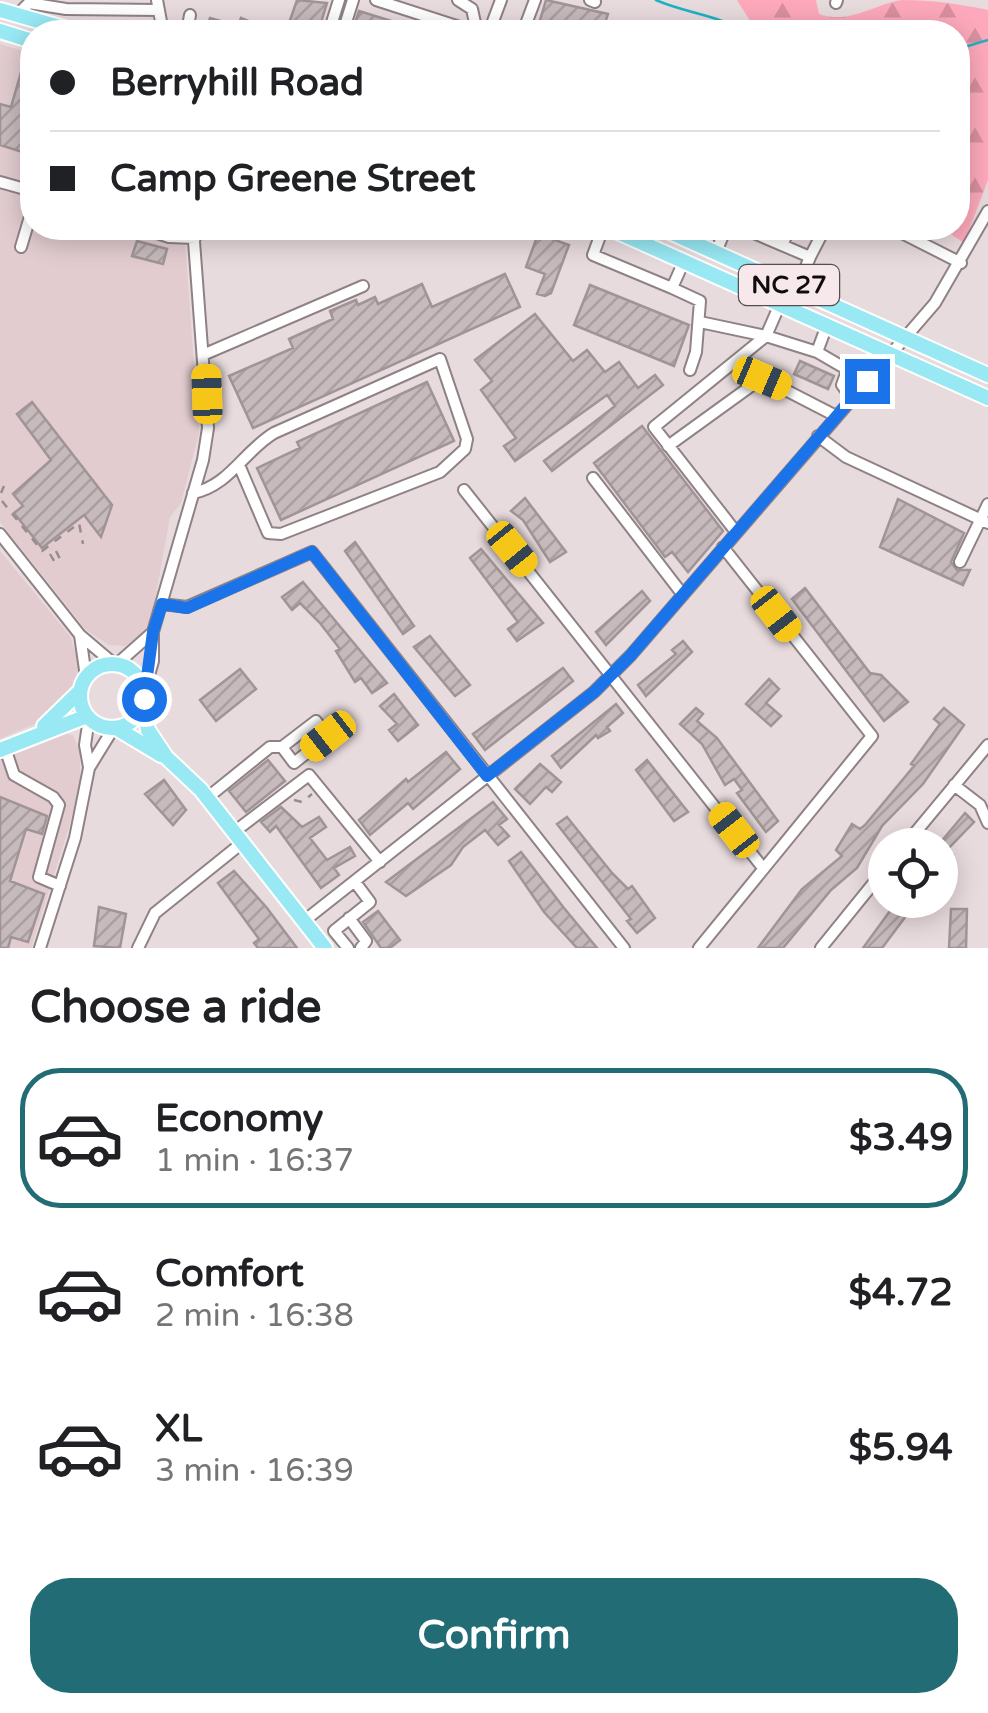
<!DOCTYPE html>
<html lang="en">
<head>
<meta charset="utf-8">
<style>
	:root { --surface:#fff; --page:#f2f2f2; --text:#202124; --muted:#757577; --line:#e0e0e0; --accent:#226c76 }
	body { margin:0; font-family:"Varela Round",sans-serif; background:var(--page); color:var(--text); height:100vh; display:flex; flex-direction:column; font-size:38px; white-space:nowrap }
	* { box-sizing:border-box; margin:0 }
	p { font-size:32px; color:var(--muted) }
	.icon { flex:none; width:55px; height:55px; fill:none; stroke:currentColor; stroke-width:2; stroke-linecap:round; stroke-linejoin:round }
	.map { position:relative; height:948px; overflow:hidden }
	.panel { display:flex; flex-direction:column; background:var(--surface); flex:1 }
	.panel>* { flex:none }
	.guide { position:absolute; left:20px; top:20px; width:950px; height:220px; border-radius:40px; box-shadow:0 5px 25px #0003; display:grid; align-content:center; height:220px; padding:0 30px; background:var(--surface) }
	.controls { position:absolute; left:868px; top:828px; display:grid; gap:20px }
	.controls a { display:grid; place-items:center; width:90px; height:90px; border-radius:50%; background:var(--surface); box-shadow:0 5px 25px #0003; font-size:50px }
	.end { position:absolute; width:45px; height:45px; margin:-22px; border:12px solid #1a73e8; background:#fff; box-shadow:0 0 0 5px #fff }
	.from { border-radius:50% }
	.car { position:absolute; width:30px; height:60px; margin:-30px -15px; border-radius:12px; box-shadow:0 0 8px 2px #0007; background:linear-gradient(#f5c518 24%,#345 0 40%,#f5c518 0 76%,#345 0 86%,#f5c518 0) }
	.guide b { display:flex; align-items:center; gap:35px; height:95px; font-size:38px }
	.guide b+b { border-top:2px solid var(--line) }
	.guide i { width:25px; height:25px; background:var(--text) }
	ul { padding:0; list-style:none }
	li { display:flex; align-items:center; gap:30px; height:140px; margin:0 20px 15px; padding:0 10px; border:5px solid transparent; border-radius:40px }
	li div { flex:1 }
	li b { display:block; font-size:38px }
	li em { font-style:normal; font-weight:800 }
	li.active { border-color:var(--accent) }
	li>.icon { width:90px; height:90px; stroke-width:1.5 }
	h2 { padding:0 30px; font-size:45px; line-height:120px }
	.primary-button { display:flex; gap:20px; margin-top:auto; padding:20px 30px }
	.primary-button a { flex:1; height:115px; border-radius:40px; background:var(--accent); color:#fff; font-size:40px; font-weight:800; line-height:115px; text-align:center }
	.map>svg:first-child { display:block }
</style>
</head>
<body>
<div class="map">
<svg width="988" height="948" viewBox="0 0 988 948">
	<defs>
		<pattern id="forest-firs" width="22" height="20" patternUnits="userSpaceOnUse" patternTransform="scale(2.5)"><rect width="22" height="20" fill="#fda9bb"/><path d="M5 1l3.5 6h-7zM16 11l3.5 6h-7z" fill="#d890a0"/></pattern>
		<pattern id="building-hatch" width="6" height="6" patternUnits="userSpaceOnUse" patternTransform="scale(2.5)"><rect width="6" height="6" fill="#c7babc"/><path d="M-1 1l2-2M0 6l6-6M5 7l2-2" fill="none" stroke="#aa9fa0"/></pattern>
	</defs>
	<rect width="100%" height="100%" fill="#e8dbdd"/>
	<!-- built -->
	<path fill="#e2ccd0" d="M 0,44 L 32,54 L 32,228 L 184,228 L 199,433 L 181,503 L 170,517 L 151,622 L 142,635 L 125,646 L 109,645 L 86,630 L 0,522 Z
		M 0,551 L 70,636 L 82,672 L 77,688 L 41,721 L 0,739 Z
		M 59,732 L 73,735 L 80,752 L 80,786 L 68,830 L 31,948 L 0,948 L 0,759 Z"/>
	<!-- forest -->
	<path fill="url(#forest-firs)" d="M 737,0 L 816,0 L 819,14 C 849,25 872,5 902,0 C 931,0 960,4 988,10 L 988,180 L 964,243 L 942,228 L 958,228 L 958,32 L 757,32 Z"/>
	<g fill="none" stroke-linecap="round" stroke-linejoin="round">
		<!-- stream -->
		<path stroke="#1bb2c4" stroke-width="2.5" d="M 656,0 C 685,13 719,15 745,32
			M 958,49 L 988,40"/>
	</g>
	<!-- building -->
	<path fill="url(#building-hatch)" stroke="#a09496" stroke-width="2.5" d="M 297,0 L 327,3 L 318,32 L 286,32 Z
		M 546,0 L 608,14 L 602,32 L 542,32 L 538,27 Z
		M 359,11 L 398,23 L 395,32 L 352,32 Z
		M 210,18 L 238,26 L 241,18 L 275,32 L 205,32 Z
		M 24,62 L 32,65 L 32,155 L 0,145 L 0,104 L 11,107 Z
		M 538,234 L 569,245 L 551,293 L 545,296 L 537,294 L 545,274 L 526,267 Z
		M 137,241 L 167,249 L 163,264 L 132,256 Z
		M 505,274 L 520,307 L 253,428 L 229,376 L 293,348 L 289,339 L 333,319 L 330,311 L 356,300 L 358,305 L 375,297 L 378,304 L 422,284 L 432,307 Z
		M 590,285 L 689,325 L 674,366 L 574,325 Z
		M 535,314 L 573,361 L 587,350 L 605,372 L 619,362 L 638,388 L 655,375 L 663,385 L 552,471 L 544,461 L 615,406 L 607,395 L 515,461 L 504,446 L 516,438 L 481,390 L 492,381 L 475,360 Z
		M 800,361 L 834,376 L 828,389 L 794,374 Z
		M 427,382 L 454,441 L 281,520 L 257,468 L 300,448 L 297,442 Z
		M 32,402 L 112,505 L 101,537 L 84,515 L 42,548 L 14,513 L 23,506 L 13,494 L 51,460 L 17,414 Z
		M 642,426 L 723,531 L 688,572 L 672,552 L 665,557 L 594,463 Z
		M 525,498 L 566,552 L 550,562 L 523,520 L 511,511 Z
		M 898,499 L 964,533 L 951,562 L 957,570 L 970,570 L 963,585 L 880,547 Z
		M 355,542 L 414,626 L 403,634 L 345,551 Z
		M 481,549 L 543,623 L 517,641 L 508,629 L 518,622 L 470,558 Z
		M 303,582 L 387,683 L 372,693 L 361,678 L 355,682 L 336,651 L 340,649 L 320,623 L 300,603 L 292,610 L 282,597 Z
		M 805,588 L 870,673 L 881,675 L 908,702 L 884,721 L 792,599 Z
		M 642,591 L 650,601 L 606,645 L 596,632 Z
		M 430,636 L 470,685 L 455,696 L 414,647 Z
		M 683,641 L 692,652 L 646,696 L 638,685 L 676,654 L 672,650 Z
		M 563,668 L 573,681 L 485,750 L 473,734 Z
		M 240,669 L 256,689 L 216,721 L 200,700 Z
		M 769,679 L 779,689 L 766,703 L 781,716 L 771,726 L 746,704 Z
		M 394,694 L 418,725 L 398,741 L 389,730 L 397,724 L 380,706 Z
		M 616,704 L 623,713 L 607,727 L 610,731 L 598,738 L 596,735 L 561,768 L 552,756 Z
		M 696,708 L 703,714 L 697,721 L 717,738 L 778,821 L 766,832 L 737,793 L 742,790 L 734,779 L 725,785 L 702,744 L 680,724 Z
		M 944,708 L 964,725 L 923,784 L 882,826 L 857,868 L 831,890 L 783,948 L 758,948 L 802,889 L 842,856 L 836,850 L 852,824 L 860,829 L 865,825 L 914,766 L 911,764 L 940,724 L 934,719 Z
		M 446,752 L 460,769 L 413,809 L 408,803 L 370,835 L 359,820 L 406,779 L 408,782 Z
		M 268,760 L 285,781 L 246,812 L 229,791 Z
		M 647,760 L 688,812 L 674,821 L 636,770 Z
		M 540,764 L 561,782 L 552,792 L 546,787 L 530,804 L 515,789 Z
		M 164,780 L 186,810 L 173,825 L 145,794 Z
		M 0,797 L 47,816 L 42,834 L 26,829 L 10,881 L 44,894 L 28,942 L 11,937 L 8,948 L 0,948 Z
		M 493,802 L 507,819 L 499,825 L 509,836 L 498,845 L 485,830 L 463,847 L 451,865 L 406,896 L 386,882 Z
		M 281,807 L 302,827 L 319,817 L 326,827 L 310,838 L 327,860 L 350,847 L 355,856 L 334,868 L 339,875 L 321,888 L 276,826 L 270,832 L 261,822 Z
		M 965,813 L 974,822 L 947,850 L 953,855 L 948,860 L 951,863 L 940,869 L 940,843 Z
		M 567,817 L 612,873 L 628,889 L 632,886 L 655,918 L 637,933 L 627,921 L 631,919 L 557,824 Z
		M 521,852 L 564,908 L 597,948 L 577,948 L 544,912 L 509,861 Z
		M 234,871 L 267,908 L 297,948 L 258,948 L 254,943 L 259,939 L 218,883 Z
		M 898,900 L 918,900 L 882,948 L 863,948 Z
		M 99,907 L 126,914 L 120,948 L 94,946 Z
		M 951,909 L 967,909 L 966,948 L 949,948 Z
		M 378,911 L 400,940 L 390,948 L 381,948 L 363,922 Z"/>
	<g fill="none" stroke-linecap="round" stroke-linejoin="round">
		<!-- minor casing -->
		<g stroke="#8f8285" stroke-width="14">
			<path id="minor" d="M 157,0 L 163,32
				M 376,0 L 475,32
				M 458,0 L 472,9 L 477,32
				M 590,0 L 595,2
				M 836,3 L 837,0
				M 17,15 L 29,3 L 66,9 L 159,10
				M 187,32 L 190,15
				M 329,32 L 339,0
				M 343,32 L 353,0
				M 489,32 L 501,0
				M 523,32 L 535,0
				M 0,182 L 32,191
				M 142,228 L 169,237 L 195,238
				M 603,228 L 593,255 L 672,288 L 684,261
				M 742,228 L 810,257 L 825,228
				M 892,228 L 961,263
				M 782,245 L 790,228
				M 21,247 L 32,210
				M 716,252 L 726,228
				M 672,288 L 700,301 L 696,352 L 690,370
				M 797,289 L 810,257
				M 700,322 L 766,336 L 780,304
				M 817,352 L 827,325
				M 205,354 L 363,286
				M 848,368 L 842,385 L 852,398
				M 818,436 L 846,457 L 988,523
				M 668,446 L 762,378 L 836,416
				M 593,478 L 683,595
				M 464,490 L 763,868
				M 193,493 C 229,486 244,451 274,433 L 440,359 L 467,439 L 465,449 L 440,472 L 281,534 L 268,533 L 239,465
				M 736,532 L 654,427 L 766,336 L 817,352 L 867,381
				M 0,534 L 80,635 L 113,663
				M 960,562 L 988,504
				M 162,604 L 187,607 L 312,552 L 624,948
				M 80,635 L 86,677
				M 117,664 L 153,632
				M 144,693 L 153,661 L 153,632 L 203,460 L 208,428 L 193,228
				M 5,748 L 14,775 L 53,797 L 59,805 L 39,877 L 60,886
				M 89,767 L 85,745 L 89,718
				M 954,785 L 980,805 L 988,823
				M 207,798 L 270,747 L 282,747 L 316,721 L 328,736 L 294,763 L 282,747
				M 234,832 L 309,775 L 380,862
				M 905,845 L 988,745
				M 349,918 L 366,941 L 361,948
				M 304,921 L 594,692 L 631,655 L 935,303 L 988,211
				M 40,948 L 75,838 L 89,768 L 113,729
				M 138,948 L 155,913 L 242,843
				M 348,948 L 334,931 L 370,902 L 355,882
				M 699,948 L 872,736 L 723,547
				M 821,948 L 885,869"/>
		</g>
		<!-- major casing -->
		<g stroke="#fff" stroke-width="18">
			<path id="major" d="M 0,10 L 77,32
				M 0,31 L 32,41
				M 609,228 L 988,398
				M 661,228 L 988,375
				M80 696a32 32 0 1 1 64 0a32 32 0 1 1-64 0Z
				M 143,706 L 148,730 L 166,757 L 201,790 L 325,948
				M 44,726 L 80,691
				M 116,728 L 161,755
				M 0,750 L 87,716"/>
		</g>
		<!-- path -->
		<path stroke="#978d8f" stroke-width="2.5" stroke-dasharray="8 8" stroke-linecap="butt" d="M 1,493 L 4,486
			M 2,501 L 42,551 L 79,523 L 83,544
			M 56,551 L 63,565
			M 50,554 L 58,568
			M 294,800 L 302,802 L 312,794"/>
		<!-- minor -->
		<use href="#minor" stroke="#fff" stroke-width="10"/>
		<!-- major -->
		<use href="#major" stroke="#98e9f4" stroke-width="14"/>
	</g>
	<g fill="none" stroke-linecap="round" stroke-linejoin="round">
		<!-- route -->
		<path stroke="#1a73e8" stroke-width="12" d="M 144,699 L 153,632 L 162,604 L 187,608 L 312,552 L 487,776 L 594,692 L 630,656 L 867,381"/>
	</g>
	<g text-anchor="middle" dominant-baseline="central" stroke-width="8" stroke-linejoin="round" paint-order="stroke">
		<!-- shield labels -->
		<rect fill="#f6e8eb" stroke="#554e4f" stroke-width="2.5" x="739" y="265" width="100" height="40" rx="8"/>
		<g font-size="25" font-weight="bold" fill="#100c0c">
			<text x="789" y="285">NC 27</text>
		</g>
	</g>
</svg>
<div class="controls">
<a><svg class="icon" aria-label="locate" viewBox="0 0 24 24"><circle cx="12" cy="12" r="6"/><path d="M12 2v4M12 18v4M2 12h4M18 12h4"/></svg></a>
</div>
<i class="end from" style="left:144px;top:699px"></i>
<i class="end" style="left:867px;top:381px"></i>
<i class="car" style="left:762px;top:378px;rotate:113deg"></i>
<i class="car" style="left:207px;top:394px;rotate:358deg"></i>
<i class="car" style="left:512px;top:549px;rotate:141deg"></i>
<i class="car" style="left:776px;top:614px;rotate:142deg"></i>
<i class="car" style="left:328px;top:736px;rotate:232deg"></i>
<i class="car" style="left:734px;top:830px;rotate:322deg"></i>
<div class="guide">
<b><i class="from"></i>Berryhill Road</b>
<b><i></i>Camp Greene Street</b>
</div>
</div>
<section class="panel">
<h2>Choose a ride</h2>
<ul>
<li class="active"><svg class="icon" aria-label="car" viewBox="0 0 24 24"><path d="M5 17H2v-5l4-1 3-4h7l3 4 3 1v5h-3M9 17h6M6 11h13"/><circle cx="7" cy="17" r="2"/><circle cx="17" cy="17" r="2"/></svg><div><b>Economy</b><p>1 min · 16:37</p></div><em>$3.49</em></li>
<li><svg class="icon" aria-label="car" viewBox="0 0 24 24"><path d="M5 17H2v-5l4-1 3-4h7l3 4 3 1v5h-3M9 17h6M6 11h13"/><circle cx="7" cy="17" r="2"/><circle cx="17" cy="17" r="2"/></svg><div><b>Comfort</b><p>2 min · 16:38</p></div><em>$4.72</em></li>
<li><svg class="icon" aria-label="car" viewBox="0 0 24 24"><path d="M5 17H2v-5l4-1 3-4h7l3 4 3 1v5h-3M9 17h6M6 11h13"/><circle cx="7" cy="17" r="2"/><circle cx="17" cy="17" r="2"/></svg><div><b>XL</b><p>3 min · 16:39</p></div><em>$5.94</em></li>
</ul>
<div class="primary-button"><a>Confirm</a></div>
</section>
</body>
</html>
